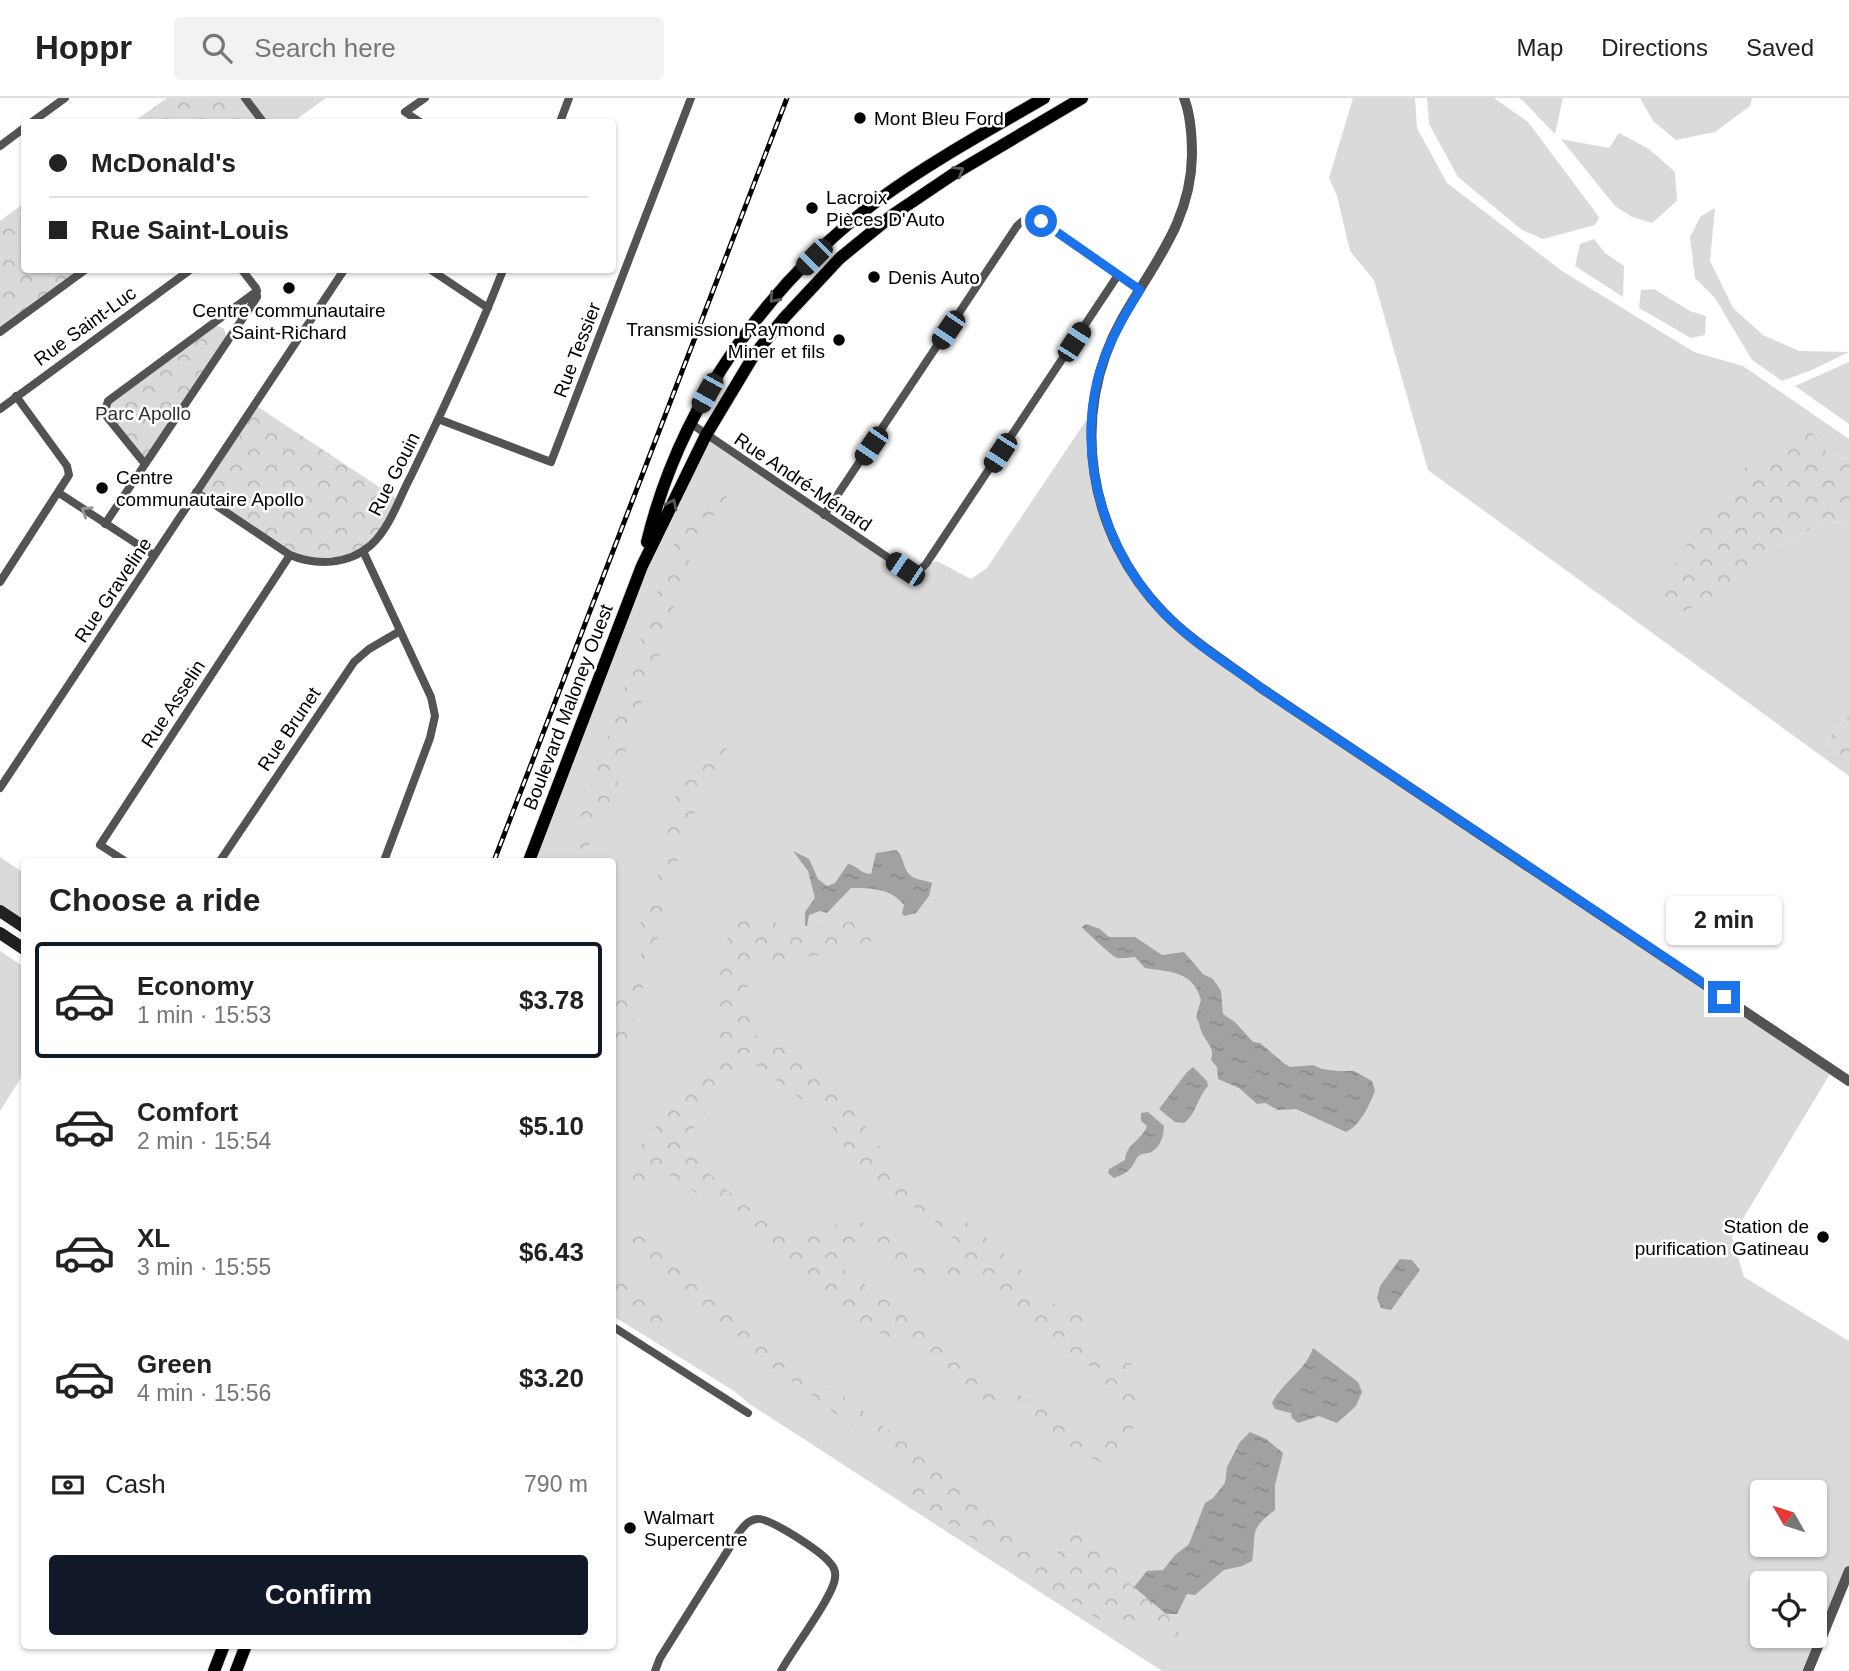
<!DOCTYPE html>
<html lang="en">
<head>
<meta charset="utf-8">
<style>
	:root { --surface:#fff; --page:#f2f2f2; --text:#222; --muted:#767676; --line:#e0e0e0; --accent:#111827 }
	body { margin:0; font-family:Helvetica,sans-serif; background:var(--page); color:var(--text); height:100vh; display:flex; flex-direction:column; font-size:26px; white-space:nowrap }
	* { box-sizing:border-box; margin:0 }
	p { font-size:23px; color:var(--muted) }
	.icon { flex:none; width:38px; height:38px; fill:none; stroke:currentColor; stroke-width:2; stroke-linecap:round; stroke-linejoin:round }
	.map { position:relative; flex:1; overflow:hidden }
	.details { position:absolute; left:21px; top:760px; width:595px; height:791px; display:flex; flex-direction:column; background:var(--surface); border-radius:7px; box-shadow:0 2px 5px #0004 }
	.details>* { flex:none }
	.hud { position:absolute; left:21px; top:21px; width:595px; height:154px; border-radius:7px; box-shadow:0 2px 5px #0004; display:grid; align-content:center; height:154px; padding:0 28px; background:var(--surface) }
	.needle { width:46px; rotate:309deg }
	.buttons { position:absolute; left:1750px; top:1382px; display:grid; gap:14px }
	.buttons a { display:grid; place-items:center; width:77px; height:77px; border-radius:7px; background:var(--surface); box-shadow:0 2px 5px #0004; font-size:35px }
	.end { position:absolute; width:32px; height:32px; margin:-16px; border:9px solid #1a73e8; background:#fff; box-shadow:0 0 0 4px #fff }
	.from { border-radius:50% }
	.bubble { position:absolute; height:49px; border-radius:7px; background:var(--surface); box-shadow:0 2px 5px #0004; font-size:23px; font-weight:700; line-height:49px; text-align:center }
	.car { position:absolute; width:21px; height:42px; margin:-21px -10px; border-radius:9px; box-shadow:0 0 5px 2px #0007; background:linear-gradient(#222 24%,#8ab4d8 0 40%,#222 0 76%,#8ab4d8 0 86%,#222 0) }
	.hud b { display:flex; align-items:center; gap:24px; height:66px; font-size:26px }
	.hud b+b { border-top:2px solid var(--line) }
	.hud i { width:18px; height:18px; background:var(--text) }
	ul { padding:0; list-style:none }
	li { display:flex; align-items:center; gap:21px; height:116px; margin:0 14px 10px; padding:0 14px; border:4px solid transparent; border-radius:7px }
	li div { flex:1 }
	li b { display:block; font-size:26px }
	li em { font-style:normal; font-weight:700 }
	li.on { border-color:var(--accent) }
	li>.icon { width:63px; height:63px; stroke-width:1.5 }
	h2 { padding:0 28px; font-size:32px; line-height:84px }
	.pay { display:flex; align-items:center; gap:18px; height:77px; padding:0 28px; font-size:26px }
	.pay p { margin-inline-start:auto }
	.button { display:flex; gap:14px; margin-top:auto; padding:14px 28px }
	.button a { flex:1; height:80px; border-radius:7px; background:var(--accent); color:#fff; font-size:28px; font-weight:700; line-height:80px; text-align:center }
	header { display:flex; align-items:center; gap:42px; box-sizing:border-box; height:98px; padding:0 35px; background:var(--surface); border-bottom:2px solid var(--line) }
	header strong { font-size:33px }
	nav { display:flex; gap:38px; margin-inline-start:auto; font-size:24px }
	.search { width:490px; height:63px; background:var(--page); display:flex; align-items:center; gap:18px; box-sizing:border-box; padding:0 24px; border-radius:7px; color:var(--muted); font-size:26px }
	.map>svg:first-child { display:block }
</style>
</head>
<body>
<header>
<strong>Hoppr</strong>
<div class="search"><svg class="icon" aria-label="search" viewBox="0 0 24 24"><circle cx="10" cy="10" r="6"/><path d="M15 15l6 6"/></svg>Search here</div>
<nav><a>Map</a><a>Directions</a><a>Saved</a></nav>
</header>
<div class="map">
<svg width="1849" height="1573" viewBox="0 0 1849 1573">
	<defs>
		<pattern id="forest-crowns" width="20" height="18" patternUnits="userSpaceOnUse" patternTransform="scale(1.75)"><rect width="20" height="18" fill="#dadada"/><path d="M2 6a3 3 0 1 1 6 0M12 15a3 3 0 1 1 6 0" fill="none" stroke="#b9b9b9"/></pattern>
		<pattern id="water-ripples" width="26" height="14" patternUnits="userSpaceOnUse" patternTransform="scale(1.75)"><rect width="26" height="14" fill="#a1a1a1"/><path d="M2 4q2-2 4 0t4 0M15 11q2-2 4 0t4 0" fill="none" stroke="#898989"/></pattern>
	</defs>
	<rect width="100%" height="100%" fill="#fff"/>
	<!-- grass -->
	<path fill="#dadada" fill-rule="evenodd" d="M 245,0 L 326,0 L 293,24 L 263,24 Z
		M 1353,0 L 1415,0 L 1417,30 L 1447,85 L 1562,173 L 1694,254 L 1743,268 L 1849,341 L 1849,362 L 1827,355 L 1780,449 L 1826,421 L 1849,429 L 1849,617 L 1826,643 L 1849,664 L 1849,678 L 1428,372 L 1374,182 L 1350,153 L 1337,98 L 1329,80 Z
		M 1427,0 L 1494,0 L 1528,24 L 1599,119 L 1595,127 L 1543,141 L 1522,132 L 1458,79 L 1429,26 Z
		M 1519,0 L 1563,0 L 1555,36 L 1522,2 Z
		M 1640,0 L 1752,0 L 1750,8 L 1715,34 L 1676,42 L 1653,23 Z
		M 1619,35 L 1649,51 L 1675,74 L 1677,103 L 1652,125 L 1632,119 L 1615,108 L 1561,41 L 1609,50 Z
		M 1715,110 L 1710,163 L 1733,210 L 1763,237 L 1799,253 L 1849,254 L 1812,272 L 1782,283 L 1752,262 L 1715,200 L 1695,180 L 1690,139 L 1701,118 Z
		M 1594,141 L 1605,155 L 1624,168 L 1623,199 L 1575,168 L 1580,146 Z
		M 1654,191 L 1690,213 L 1706,218 L 1705,237 L 1691,240 L 1639,210 L 1641,192 Z
		M 1849,264 L 1849,326 L 1795,288 Z
		M 1091,315 L 1092,363 L 1122,455 L 1175,526 L 1833,971 L 1732,1139 L 1744,1179 L 1849,1243 L 1849,1473 L 1808,1573 L 1162,1573 L 751,1307 L 734,1293 L 613,1218 L 612,763 L 530,763 L 642,468 L 706,337 L 910,473 L 937,463 L 971,481 L 987,470 ZM 1762,1395 L 1815,1395 L 1815,1447 L 1762,1447 ZM 1762,1486 L 1815,1486 L 1815,1538 L 1762,1538 Z
		M 0,759 L 24,775 L 24,829 L 0,813 Z
		M 0,853 L 24,869 L 24,975 L 0,1013 Z"/>
	<!-- forest -->
	<path fill="url(#forest-crowns)" fill-rule="evenodd" d="M 167,0 L 245,0 L 263,24 L 133,24 Z
		M 24,105 L 24,172 L 85,172 L 0,234 L 0,123 Z
		M 213,225 L 224,231 L 228,242 L 145,366 L 107,319 L 106,307 Z
		M 255,307 L 399,402 L 379,438 L 350,459 L 299,461 L 196,394 Z
		M 1811,333 L 1827,355 L 1849,362 L 1849,429 L 1826,421 L 1780,449 L 1721,498 L 1674,517 L 1662,491 L 1686,448 L 1748,367 Z
		M 725,383 L 728,410 L 712,418 L 693,452 L 671,518 L 657,566 L 632,628 L 612,706 L 580,763 L 561,763 L 576,732 L 672,451 L 693,408 Z
		M 1849,617 L 1849,664 L 1826,643 Z
		M 726,648 L 729,663 L 702,695 L 668,789 L 664,818 L 626,948 L 613,965 L 615,907 L 641,859 L 640,809 L 657,779 L 667,726 L 681,679 L 703,656 Z
		M 742,815 L 773,819 L 781,835 L 867,821 L 871,844 L 815,858 L 765,863 L 748,878 L 746,910 L 758,942 L 777,942 L 849,1003 L 894,1071 L 948,1113 L 980,1133 L 1020,1170 L 1034,1201 L 1065,1208 L 1081,1216 L 1088,1239 L 1102,1262 L 1131,1265 L 1143,1312 L 1121,1353 L 1101,1365 L 1062,1344 L 1020,1310 L 983,1303 L 909,1248 L 869,1230 L 807,1189 L 733,1120 L 661,1071 L 645,1092 L 631,1089 L 621,1073 L 718,950 C 716,895 710,863 742,815 ZM 757,944 L 752,964 L 826,1020 L 845,1050 L 875,1082 L 902,1102 L 926,1115 L 968,1154 L 947,1165 L 919,1163 L 894,1141 L 857,1122 L 820,1130 L 801,1147 L 801,1152 L 722,1088 L 681,1047 ZM 852,1145 L 934,1183 L 961,1183 L 983,1189 L 1036,1238 L 1063,1245 L 1078,1263 L 1100,1272 L 1098,1281 L 1123,1307 L 1117,1327 L 1100,1338 L 1070,1328 L 1045,1308 L 1007,1292 L 833,1163 Z
		M 641,1125 L 691,1183 L 950,1379 L 1024,1438 L 1052,1466 L 1062,1446 L 1067,1415 L 1079,1418 L 1098,1451 L 1126,1482 L 1166,1516 L 1180,1536 L 1174,1551 L 1156,1536 L 1129,1521 L 1103,1524 L 896,1392 L 900,1379 L 928,1388 L 815,1300 L 751,1255 L 677,1189 L 625,1138 L 630,1130 Z
		M 612,1179 L 673,1217 L 665,1233 L 613,1205 Z"/>
	<!-- water -->
	<path fill="url(#water-ripples)" d="M 896,752 C 905,759 902,770 910,777 C 915,782 925,782 932,785 L 929,798 L 916,815 L 904,818 L 902,815 L 904,807 C 891,790 870,790 851,790 L 827,815 L 820,813 L 809,817 L 807,828 L 805,827 L 805,814 L 815,800 L 808,773 L 793,753 L 809,761 L 818,781 L 827,788 L 835,785 L 848,766 C 857,767 860,776 871,776 L 876,755 Z
		M 1086,826 L 1100,831 L 1109,839 L 1135,839 L 1162,857 L 1184,854 L 1203,876 L 1213,881 L 1221,893 L 1223,916 L 1235,924 L 1253,944 L 1260,945 L 1285,966 L 1290,969 L 1313,967 L 1322,971 L 1338,973 L 1354,973 L 1372,983 L 1375,993 C 1370,1006 1360,1028 1346,1034 L 1296,1011 L 1278,1012 L 1265,1005 L 1257,1006 L 1239,990 L 1218,981 L 1217,969 L 1211,962 C 1215,949 1207,946 1202,935 C 1199,929 1200,925 1196,919 L 1201,902 C 1193,872 1168,874 1145,870 L 1135,859 C 1129,859 1123,861 1117,860 C 1113,859 1086,834 1082,829 Z
		M 1193,969 L 1207,983 L 1208,988 C 1197,1000 1197,1015 1184,1025 L 1175,1024 L 1159,1011 L 1187,974 Z
		M 1148,1014 L 1164,1028 C 1164,1037 1160,1050 1151,1054 C 1148,1056 1143,1055 1140,1057 C 1135,1061 1136,1062 1133,1067 C 1129,1074 1122,1077 1114,1080 L 1108,1075 L 1109,1071 L 1125,1062 C 1126,1046 1142,1042 1147,1028 L 1141,1023 L 1141,1015 Z
		M 1400,1161 L 1412,1162 L 1420,1172 L 1391,1212 L 1381,1210 L 1377,1200 L 1380,1188 Z
		M 1313,1250 L 1358,1284 L 1362,1294 L 1356,1308 L 1337,1325 L 1319,1318 L 1298,1325 L 1292,1320 L 1291,1315 L 1275,1311 L 1272,1305 C 1282,1285 1306,1272 1313,1250 Z
		M 1250,1334 L 1266,1341 L 1283,1355 L 1275,1387 L 1275,1412 C 1248,1433 1257,1433 1252,1463 L 1242,1468 L 1224,1472 L 1195,1497 L 1187,1496 L 1177,1516 L 1166,1516 L 1134,1489 L 1147,1473 L 1163,1472 L 1175,1457 L 1189,1446 L 1205,1405 L 1213,1400 L 1225,1385 L 1227,1369 L 1240,1344 Z"/>
	<g fill="none" stroke-linecap="round" stroke-linejoin="round">
		<!-- primary casing -->
		<g stroke="#dbdbdb" stroke-width="14">
			<path id="primary" d="M 647,444 C 680,307 768,184 881,100 C 932,63 989,32 1044,0
				M 529,763 L 642,468 L 706,337 L 754,257 L 784,220 L 840,160 L 894,116 L 952,77 L 1082,0
				M 214,1573 L 224,1547
				M 236,1573 L 246,1547"/>
		</g>
		<!-- minor -->
		<path stroke="#535353" stroke-width="8" d="M 245,0 L 263,24
			M 32,24 L 65,0
			M 420,24 L 405,14 L 425,0
			M 560,24 L 569,0
			M 0,48 L 24,30
			M 431,172 L 488,210
			M 0,234 L 85,172
			M 0,311 L 190,172
			M 438,321 L 551,364 L 691,0
			M 690,325 L 905,471 C 913,475 920,473 926,466 L 1118,177
			M 145,366 L 107,319 L 105,312 L 108,303 L 257,193
			M 196,394 L 290,457 C 316,468 348,467 371,447 C 390,430 399,400 411,378 C 444,310 476,242 503,172
			M 59,395 L 154,457
			M 824,417 L 1017,128 C 1025,120 1030,117 1041,123 L 1140,192
			M 105,426 L 257,199 L 256,190 L 242,172
			M 363,453 L 431,599 L 435,618 L 430,640 L 384,763
			M 0,484 L 69,377 L 67,368 L 16,298
			M 0,690 L 344,172
			M 125,763 L 100,747 L 290,457
			M 220,763 L 354,564 L 369,551 L 400,533
			M 612,1228 L 748,1315
			M 655,1573 L 660,1560 L 740,1433 C 745,1427 749,1422 757,1421 C 769,1419 822,1454 830,1465 C 834,1469 836,1474 835,1480 C 833,1499 792,1552 781,1573"/>
		<!-- tertiary -->
		<path stroke="#535353" stroke-width="10" d="M 1184,0 C 1191,18 1192,38 1192,57 C 1191,124 1153,166 1122,221 C 1068,317 1088,437 1164,515 C 1192,544 1229,566 1261,590 L 1849,983
			M 1808,1573 L 1849,1473"/>
		<!-- secondary -->
		<path stroke="#202020" stroke-width="12" d="M 0,813 L 24,829
			M 0,835 L 24,851"/>
		<!-- primary -->
		<use href="#primary" stroke="#000" stroke-width="12"/>
		<!-- rail casing -->
		<g stroke="#000" stroke-width="5">
			<path id="rail" d="M 494,763 L 787,0"/>
		</g>
		<!-- rail -->
		<use href="#rail" stroke="#fff" stroke-width="2.5" stroke-dasharray="8" stroke-linecap="butt"/>
	</g>
	<!-- one-way arrows -->
	<defs><path id="oneway-chevron" d="M-2-3.5L2.5 0L-2 3.5" fill="none" stroke-width="1.6" stroke-linecap="round" stroke-linejoin="round" transform="scale(1.75)"/></defs>
	<g stroke="#595959">
		<use href="#oneway-chevron" transform="translate(959 73) rotate(-31)"/>
		<use href="#oneway-chevron" transform="translate(774 200) rotate(132)"/>
		<use href="#oneway-chevron" transform="translate(672 406) rotate(-64)"/>
	</g>
	<use stroke="#989898" href="#oneway-chevron" transform="translate(86 413) rotate(-147)"/>
	<g fill="none" stroke-linecap="round" stroke-linejoin="round">
		<!-- route -->
		<path stroke="#1a73e8" stroke-width="9" d="M 1041,123 L 1140,192 C 1122,221 1105,250 1097,283 C 1078,365 1106,455 1164,515 C 1192,544 1228,566 1261,590 L 1724,899"/>
	</g>
	<!-- markers -->
	<g fill="#000" stroke="#fff" stroke-width="2.5">
		<circle cx="860" cy="20" r="7"/>
		<circle cx="812" cy="110" r="7"/>
		<circle cx="874" cy="179" r="7"/>
		<circle cx="289" cy="190" r="7"/>
		<circle cx="839" cy="242" r="7"/>
		<circle cx="102" cy="390" r="7"/>
		<circle cx="1823" cy="1139" r="7"/>
		<circle cx="630" cy="1430" r="7"/>
	</g>
	<g text-anchor="middle" dominant-baseline="central" stroke-width="5" stroke-linejoin="round" paint-order="stroke">
		<!-- poi labels -->
		<g font-size="19" fill="#000" stroke="#fff" text-anchor="start">
			<text x="874" y="20">Mont Bleu Ford</text>
			<text x="826" y="99">Lacroix<tspan x="826" dy="22">Pièces D'Auto</tspan></text>
			<text x="888" y="179">Denis Auto</text>
			<text x="289" y="212" text-anchor="middle">Centre communautaire<tspan x="289" dy="22">Saint-Richard</tspan></text>
			<text x="825" y="231" text-anchor="end">Transmission Raymond<tspan x="825" dy="22">Miner et fils</tspan></text>
			<text x="116" y="379">Centre<tspan x="116" dy="22">communautaire Apollo</tspan></text>
			<text x="1809" y="1128" text-anchor="end">Station de<tspan x="1809" dy="22">purification Gatineau</tspan></text>
			<text x="644" y="1419">Walmart<tspan x="644" dy="22">Supercentre</tspan></text>
		</g>
		<!-- street labels -->
		<g font-size="19" fill="#000" stroke="#fff">
			<text transform="translate(85 228) rotate(-36)">Rue Saint-Luc</text>
			<text transform="translate(577 252) rotate(-69)">Rue Tessier</text>
			<text transform="translate(394 376) rotate(-63)">Rue Gouin</text>
			<text transform="translate(803 384) rotate(34)">Rue André-Ménard</text>
			<text transform="translate(113 492) rotate(-56)">Rue Graveline</text>
			<text transform="translate(173 606) rotate(-57)">Rue Asselin</text>
			<text transform="translate(568 609) rotate(-69)">Boulevard Maloney Ouest</text>
			<text transform="translate(289 631) rotate(-56)">Rue Brunet</text>
		</g>
		<!-- park labels -->
		<g font-size="19" fill="#313131" stroke="#fff">
			<text x="143" y="315">Parc Apollo</text>
		</g>
	</g>
</svg>
<div class="buttons">
<a><svg class="needle" viewBox="-14 -14 28 28"><path d="M0-13l5 13h-10z" fill="#e53935"/><path d="M0 13l5-13h-10z" fill="#767676"/></svg></a>
<a><svg class="icon" aria-label="locate" viewBox="0 0 24 24"><circle cx="12" cy="12" r="6"/><path d="M12 2v4M12 18v4M2 12h4M18 12h4"/></svg></a>
</div>
<i class="end from" style="left:1041px;top:123px"></i>
<i class="end" style="left:1724px;top:899px"></i>
<div class="bubble" style="left:1666px;top:798px;width:116px">2 min</div>
<i class="car" style="left:814px;top:159px;rotate:225deg"></i>
<i class="car" style="left:948px;top:232px;rotate:214deg"></i>
<i class="car" style="left:1074px;top:244px;rotate:33deg"></i>
<i class="car" style="left:707px;top:295px;rotate:209deg"></i>
<i class="car" style="left:871px;top:348px;rotate:214deg"></i>
<i class="car" style="left:1000px;top:355px;rotate:213deg"></i>
<i class="car" style="left:905px;top:471px;rotate:304deg"></i>
<div class="hud">
<b><i class="from"></i>McDonald's</b>
<b><i></i>Rue Saint-Louis</b>
</div>
<section class="details">
<h2>Choose a ride</h2>
<ul>
<li class="on"><svg class="icon" aria-label="car" viewBox="0 0 24 24"><path d="M5 17H2v-5l4-1 3-4h7l3 4 3 1v5h-3M9 17h6M6 11h13"/><circle cx="7" cy="17" r="2"/><circle cx="17" cy="17" r="2"/></svg><div><b>Economy</b><p>1 min · 15:53</p></div><em>$3.78</em></li>
<li><svg class="icon" aria-label="car" viewBox="0 0 24 24"><path d="M5 17H2v-5l4-1 3-4h7l3 4 3 1v5h-3M9 17h6M6 11h13"/><circle cx="7" cy="17" r="2"/><circle cx="17" cy="17" r="2"/></svg><div><b>Comfort</b><p>2 min · 15:54</p></div><em>$5.10</em></li>
<li><svg class="icon" aria-label="car" viewBox="0 0 24 24"><path d="M5 17H2v-5l4-1 3-4h7l3 4 3 1v5h-3M9 17h6M6 11h13"/><circle cx="7" cy="17" r="2"/><circle cx="17" cy="17" r="2"/></svg><div><b>XL</b><p>3 min · 15:55</p></div><em>$6.43</em></li>
<li><svg class="icon" aria-label="car" viewBox="0 0 24 24"><path d="M5 17H2v-5l4-1 3-4h7l3 4 3 1v5h-3M9 17h6M6 11h13"/><circle cx="7" cy="17" r="2"/><circle cx="17" cy="17" r="2"/></svg><div><b>Green</b><p>4 min · 15:56</p></div><em>$3.20</em></li>
</ul>
<div class="pay"><svg class="icon" aria-label="cash" viewBox="0 0 24 24"><path d="M3 7h18v10H3z"/><circle cx="12" cy="12" r="2"/></svg>Cash<p>790 m</p></div>
<div class="button"><a>Confirm</a></div>
</section>
</div>
</body>
</html>
